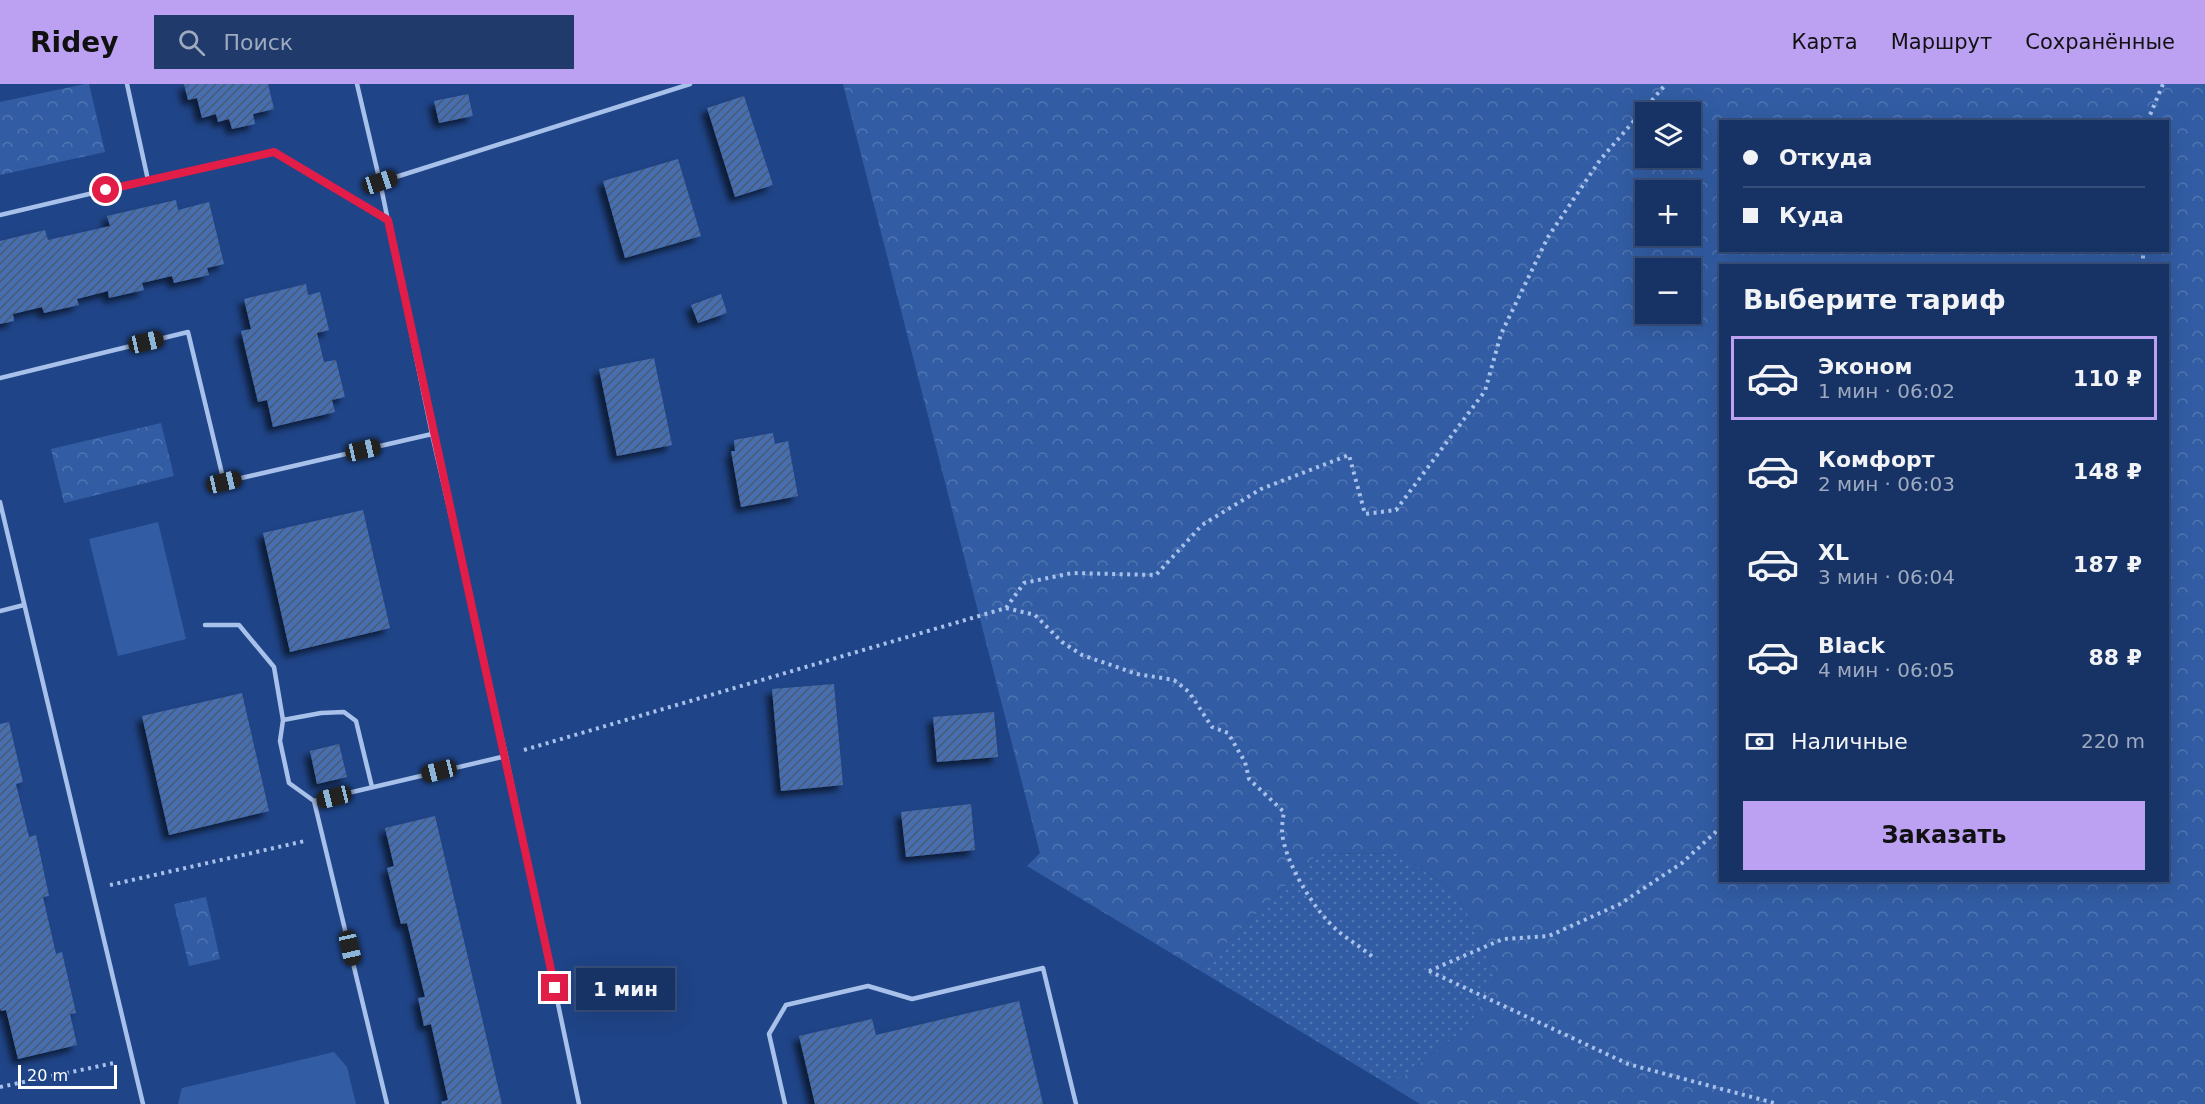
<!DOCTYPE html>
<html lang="ru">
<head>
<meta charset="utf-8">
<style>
	:root { --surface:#173365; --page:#203b6b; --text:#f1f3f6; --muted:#9eaabf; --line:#364e79; --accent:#bca0f2 }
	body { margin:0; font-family:"DejaVu Sans",sans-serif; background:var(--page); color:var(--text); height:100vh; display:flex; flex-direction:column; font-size:22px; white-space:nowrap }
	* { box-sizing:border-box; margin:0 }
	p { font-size:20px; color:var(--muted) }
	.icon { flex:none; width:33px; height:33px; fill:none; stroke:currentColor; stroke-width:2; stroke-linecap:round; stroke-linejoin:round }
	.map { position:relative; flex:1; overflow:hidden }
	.sheet { position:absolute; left:1719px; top:180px; width:450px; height:618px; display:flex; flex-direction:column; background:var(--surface); border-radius:0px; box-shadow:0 6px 24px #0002,0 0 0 2px var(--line) }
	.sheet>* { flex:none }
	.top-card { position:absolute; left:1719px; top:36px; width:450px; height:132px; border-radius:0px; box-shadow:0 6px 24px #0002,0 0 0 2px var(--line); display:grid; align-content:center; height:132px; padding:0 24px; background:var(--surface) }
	.fabs { position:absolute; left:1635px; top:18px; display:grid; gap:12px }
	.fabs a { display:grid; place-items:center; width:66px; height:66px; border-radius:0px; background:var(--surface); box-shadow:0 6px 24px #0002,0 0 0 2px var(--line); font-size:30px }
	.scale { position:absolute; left:18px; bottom:15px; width:99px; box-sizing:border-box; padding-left:6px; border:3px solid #fff; border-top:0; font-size:16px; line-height:21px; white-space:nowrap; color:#fff; -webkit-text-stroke:4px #1f4487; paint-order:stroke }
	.end { position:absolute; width:27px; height:27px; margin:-14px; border:8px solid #e11d48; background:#fff; box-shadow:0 0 0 3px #fff }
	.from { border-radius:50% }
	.bubble { position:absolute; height:42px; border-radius:0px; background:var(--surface); box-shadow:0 6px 24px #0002,0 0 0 2px var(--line); font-size:20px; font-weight:700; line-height:42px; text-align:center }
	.car { position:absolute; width:18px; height:36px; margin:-18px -9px; border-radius:8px; box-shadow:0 0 4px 2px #0007; background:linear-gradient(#222 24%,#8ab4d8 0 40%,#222 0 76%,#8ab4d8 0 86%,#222 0) }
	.top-card b { display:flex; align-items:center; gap:21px; height:57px; font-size:22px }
	.top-card b+b { border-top:2px solid var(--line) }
	.top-card i { width:15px; height:15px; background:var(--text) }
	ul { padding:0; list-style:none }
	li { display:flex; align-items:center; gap:18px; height:84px; margin:0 12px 9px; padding:0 12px; border:3px solid transparent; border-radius:0px }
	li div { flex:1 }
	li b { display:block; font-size:22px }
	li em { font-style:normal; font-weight:700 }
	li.on { border-color:var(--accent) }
	li>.icon { width:54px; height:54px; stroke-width:1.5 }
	h2 { padding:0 24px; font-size:27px; line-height:72px }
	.pay { display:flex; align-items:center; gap:15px; height:66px; padding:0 24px; font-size:22px }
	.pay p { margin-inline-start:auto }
	.button { display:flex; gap:12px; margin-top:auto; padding:12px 24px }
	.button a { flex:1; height:69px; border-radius:0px; background:var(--accent); color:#111; font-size:24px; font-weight:700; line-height:69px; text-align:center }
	header { display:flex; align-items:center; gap:36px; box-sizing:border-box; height:84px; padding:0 30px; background:var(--accent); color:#111 }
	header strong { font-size:28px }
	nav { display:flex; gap:33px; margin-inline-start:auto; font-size:21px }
	.search { width:420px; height:54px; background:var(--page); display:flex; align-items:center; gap:15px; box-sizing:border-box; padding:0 21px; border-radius:0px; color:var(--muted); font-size:22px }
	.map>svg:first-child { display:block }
</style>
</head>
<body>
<header>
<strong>Ridey</strong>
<div class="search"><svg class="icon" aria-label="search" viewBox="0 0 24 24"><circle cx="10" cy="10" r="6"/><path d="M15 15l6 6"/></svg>Поиск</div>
<nav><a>Карта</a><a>Маршрут</a><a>Сохранённые</a></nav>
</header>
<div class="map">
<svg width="2205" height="1020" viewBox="0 0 2205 1020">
	<defs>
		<pattern id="grass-dots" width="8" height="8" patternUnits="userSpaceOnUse" patternTransform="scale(1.5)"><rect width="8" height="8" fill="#325da4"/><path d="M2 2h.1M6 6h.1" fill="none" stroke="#5175b2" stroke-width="1.8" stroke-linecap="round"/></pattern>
		<pattern id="forest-crowns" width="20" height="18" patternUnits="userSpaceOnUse" patternTransform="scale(1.5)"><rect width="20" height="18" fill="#325da4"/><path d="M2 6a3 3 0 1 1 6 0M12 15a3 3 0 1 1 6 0" fill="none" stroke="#5175b2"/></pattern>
		<pattern id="building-hatch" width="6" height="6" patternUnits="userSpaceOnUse" patternTransform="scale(1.5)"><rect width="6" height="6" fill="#476eaf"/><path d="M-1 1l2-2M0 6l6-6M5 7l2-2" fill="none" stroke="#4a5a74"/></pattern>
		<filter id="shadow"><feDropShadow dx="-5.5" dy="5.5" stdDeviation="3" flood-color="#0009"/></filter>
	</defs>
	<rect width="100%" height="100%" fill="#1f4487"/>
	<!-- grass -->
	<path fill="url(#grass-dots)" d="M 1398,769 L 1456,809 L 1496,892 L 1470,941 L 1405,991 L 1384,998 L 1199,886 L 1318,770 Z"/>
	<!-- forest -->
	<path fill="url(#forest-crowns)" fill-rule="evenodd" d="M 85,0 L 89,0 L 105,68 L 0,91 L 0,18 Z
		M 843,0 L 2205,0 L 2205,1020 L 1420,1020 L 1384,998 L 1405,991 L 1470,941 L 1496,892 L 1456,809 L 1398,769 L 1318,770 L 1199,886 L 1027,782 L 1040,769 ZM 1646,28 L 1690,28 L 1690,74 L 1646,74 ZM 1720,38 L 2168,38 L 2168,166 L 1720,166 ZM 1690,106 L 1690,152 L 1646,152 L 1646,106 ZM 1720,182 L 2168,182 L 2168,796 L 1720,796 ZM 1646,184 L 1690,184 L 1690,230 L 1646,230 Z
		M 161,339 L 174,392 L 64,419 L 51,365 Z
		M 206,813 L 220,875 L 189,882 L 174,820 Z"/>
	<!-- pitch -->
	<path fill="#325da4" d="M 158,438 L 186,555 L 118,572 L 89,455 Z
		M 334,968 L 347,983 L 356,1020 L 178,1020 L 182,1004 Z"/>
	<!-- building -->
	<path fill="url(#building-hatch)" filter="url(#shadow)" d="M 184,0 L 268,0 L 274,25 L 253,30 L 255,40 L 232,45 L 229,35 L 218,38 L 216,30 L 202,34 L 197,14 L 188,16 Z
		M 468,10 L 473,32 L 439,39 L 434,17 Z
		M 744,12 L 773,101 L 735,113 L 707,24 Z
		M 678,75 L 701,152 L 625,174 L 603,97 Z
		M 176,116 L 178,126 L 209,118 L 224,180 L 207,184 L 209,191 L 174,199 L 172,192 L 142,199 L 144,206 L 109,214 L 108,207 L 77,215 L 79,221 L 44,229 L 42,223 L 13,230 L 14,237 L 0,240 L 0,157 L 45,146 L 48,156 L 110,142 L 107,132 Z
		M 306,200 L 308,211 L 320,208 L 329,246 L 317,249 L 324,278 L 336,276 L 345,313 L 332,316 L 335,328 L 273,343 L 267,316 L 258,318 L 241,247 L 251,245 L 244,215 Z
		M 721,210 L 727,229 L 698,239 L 691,221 Z
		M 654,274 L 672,361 L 617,372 L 599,285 Z
		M 773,349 L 775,360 L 788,357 L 798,412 L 741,423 L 731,367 L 735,367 L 734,356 Z
		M 363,426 L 390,544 L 290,568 L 263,449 Z
		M 834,600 L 843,701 L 781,707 L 772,605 Z
		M 242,609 L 269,727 L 169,751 L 142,632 Z
		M 994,628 L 998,673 L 937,678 L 933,633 Z
		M 9,638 L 23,698 L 16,700 L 29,753 L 36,751 L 49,812 L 43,813 L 56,870 L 62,868 L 76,929 L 70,930 L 77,961 L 18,975 L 6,926 L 1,927 L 0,924 L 0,640 Z
		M 339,660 L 347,693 L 317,700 L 310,667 Z
		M 971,720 L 975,766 L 906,773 L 901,728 Z
		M 435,732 L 502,1020 L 442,1020 L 441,1018 L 448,1016 L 431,940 L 424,942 L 418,914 L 425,913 L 407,839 L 401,840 L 387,784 L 394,782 L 385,744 Z
		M 1019,917 L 1043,1020 L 815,1020 L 799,952 L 872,935 L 876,951 Z"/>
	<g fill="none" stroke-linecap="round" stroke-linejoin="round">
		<!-- path -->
		<path stroke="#a8c1ea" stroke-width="4" stroke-dasharray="3 4.5" stroke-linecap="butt" d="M 2149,38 L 2150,31 L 2163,0
			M 2143,182 L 2143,166
			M 1006,524 L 1024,499 L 1072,489 L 1156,491 L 1202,441 L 1261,405 L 1349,371 L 1365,430 L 1396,426 L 1485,307 L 1501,250 L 1548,153 L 1600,76 L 1666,0
			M 524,666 L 1006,524 L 1035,531 L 1062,558 L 1082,571 L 1137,590 L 1174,596 L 1189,608 L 1212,643 L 1228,649 L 1245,678 L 1249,695 L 1284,728 C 1283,734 1282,740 1282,746 C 1283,776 1315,828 1338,847 C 1350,857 1363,864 1375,875
			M 110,801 L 305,757
			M 1429,887 L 1628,980 L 1778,1020
			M 1429,887 L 1503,855 L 1549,852 L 1620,820 L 1682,779 L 1720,744
			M 0,1003 L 114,979"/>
		<!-- service -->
		<path stroke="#a8c1ea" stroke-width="4.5" d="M 357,0 L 380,98 L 432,350 L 506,672 L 579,1020
			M 148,96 L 274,68 L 387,136
			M 380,98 L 690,0
			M 0,131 L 148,96 L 127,0
			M 0,294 L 188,248 L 224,398 L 432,350
			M 0,418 L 143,1020
			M 0,527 L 24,521
			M 205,541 L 239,541 L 274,583 L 283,636 L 280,657 L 289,699 L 314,717
			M 283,636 L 321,629 L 344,628 L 356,637 L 372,703
			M 387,1020 L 314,717 L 506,672
			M 785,1020 L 769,950 L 786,921 L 868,902 L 912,915 L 1043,884 L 1076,1020"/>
	</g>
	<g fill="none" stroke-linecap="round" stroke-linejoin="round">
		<!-- route -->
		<path stroke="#e11d48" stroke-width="8" d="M 106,106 L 274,68 L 388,136 C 442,392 500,648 555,904"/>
	</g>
</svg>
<div class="fabs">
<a><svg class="icon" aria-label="layers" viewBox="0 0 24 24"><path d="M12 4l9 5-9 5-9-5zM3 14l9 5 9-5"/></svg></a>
<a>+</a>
<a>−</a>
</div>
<div class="scale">20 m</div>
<i class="end from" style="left:106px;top:106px"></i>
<i class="end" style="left:555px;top:904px"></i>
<div class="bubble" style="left:576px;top:884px;width:99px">1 мин</div>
<i class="car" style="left:380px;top:98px;rotate:72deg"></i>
<i class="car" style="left:146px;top:258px;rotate:77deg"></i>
<i class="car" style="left:363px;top:366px;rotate:77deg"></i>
<i class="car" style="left:224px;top:398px;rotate:77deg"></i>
<i class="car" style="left:439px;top:687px;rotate:256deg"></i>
<i class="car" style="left:334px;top:713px;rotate:256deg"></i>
<i class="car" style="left:350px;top:864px;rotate:167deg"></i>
<div class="top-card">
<b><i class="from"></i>Откуда</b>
<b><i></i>Куда</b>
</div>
<section class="sheet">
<h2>Выберите тариф</h2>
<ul>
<li class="on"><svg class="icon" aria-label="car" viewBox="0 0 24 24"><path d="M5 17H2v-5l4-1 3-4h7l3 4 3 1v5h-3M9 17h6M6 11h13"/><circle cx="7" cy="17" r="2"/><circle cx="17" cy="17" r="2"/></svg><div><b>Эконом</b><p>1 мин · 06:02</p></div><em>110 ₽</em></li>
<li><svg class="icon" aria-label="car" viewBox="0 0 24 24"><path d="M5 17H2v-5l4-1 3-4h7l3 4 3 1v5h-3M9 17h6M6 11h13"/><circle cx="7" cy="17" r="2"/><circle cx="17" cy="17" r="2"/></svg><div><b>Комфорт</b><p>2 мин · 06:03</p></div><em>148 ₽</em></li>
<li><svg class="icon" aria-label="car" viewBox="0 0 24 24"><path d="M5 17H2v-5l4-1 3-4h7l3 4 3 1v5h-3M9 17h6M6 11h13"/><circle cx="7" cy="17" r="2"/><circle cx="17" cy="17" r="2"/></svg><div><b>XL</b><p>3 мин · 06:04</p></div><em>187 ₽</em></li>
<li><svg class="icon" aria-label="car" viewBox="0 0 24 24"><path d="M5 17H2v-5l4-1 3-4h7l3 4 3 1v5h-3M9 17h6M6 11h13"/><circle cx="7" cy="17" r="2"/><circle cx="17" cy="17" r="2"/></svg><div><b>Black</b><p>4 мин · 06:05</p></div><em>88 ₽</em></li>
</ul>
<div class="pay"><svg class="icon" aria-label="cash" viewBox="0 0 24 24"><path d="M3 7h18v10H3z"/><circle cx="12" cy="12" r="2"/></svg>Наличные<p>220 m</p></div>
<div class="button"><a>Заказать</a></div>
</section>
</div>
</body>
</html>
